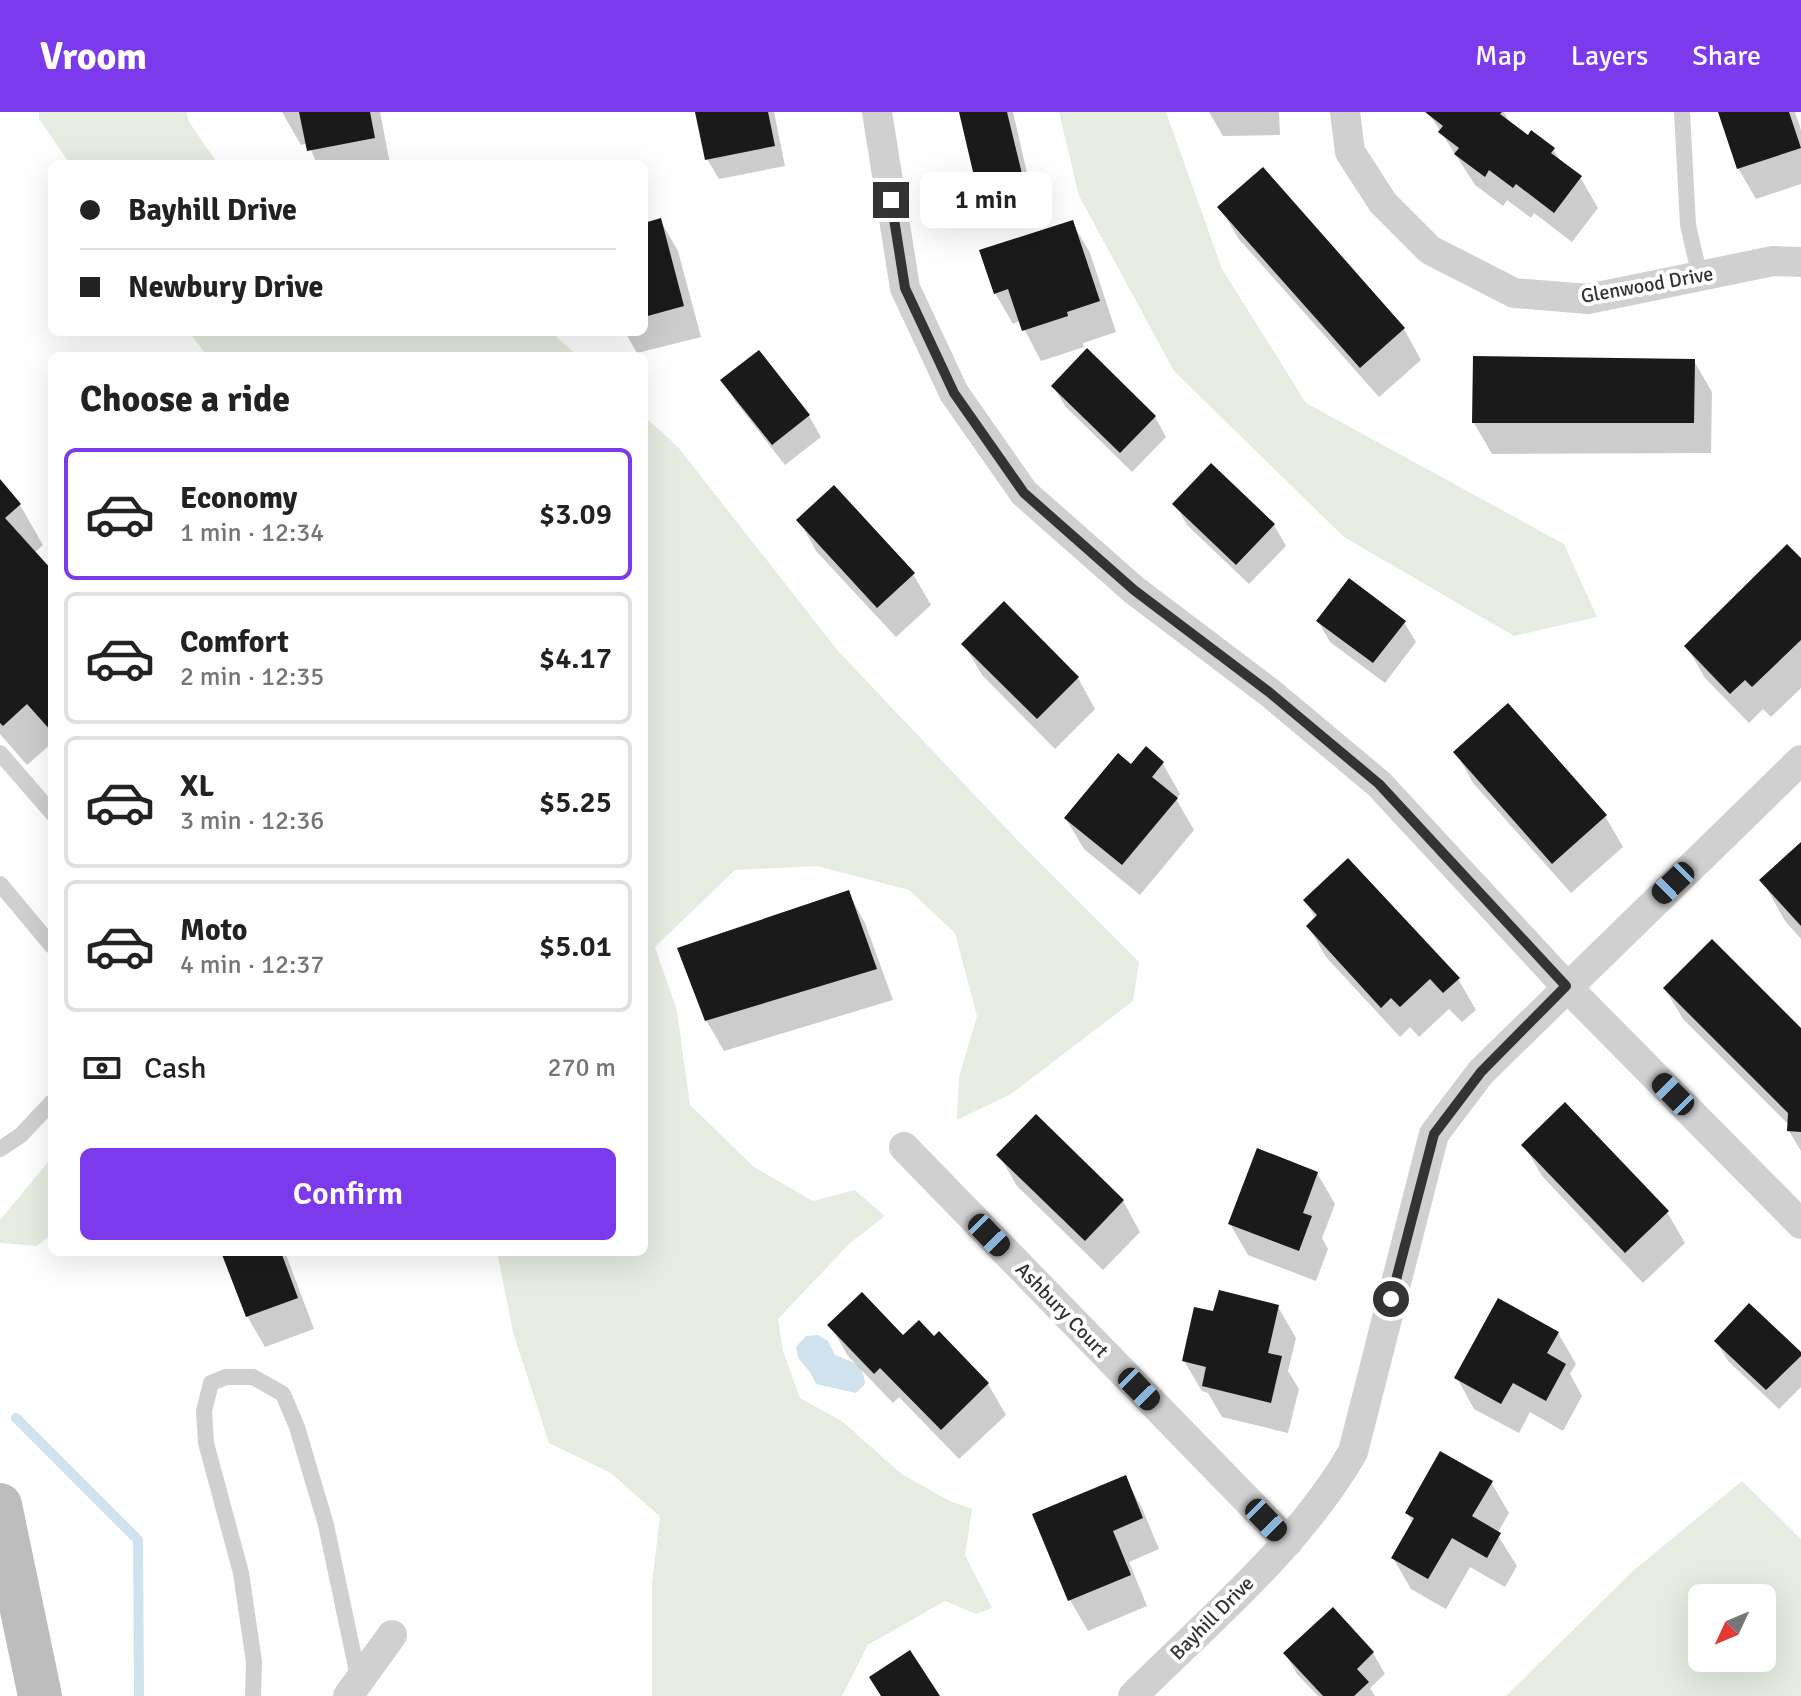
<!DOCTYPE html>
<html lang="en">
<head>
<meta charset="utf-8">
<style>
	:root { --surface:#fff; --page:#f2f2f2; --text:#222; --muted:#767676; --line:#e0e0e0; --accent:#7c3aed }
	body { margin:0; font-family:Signika,sans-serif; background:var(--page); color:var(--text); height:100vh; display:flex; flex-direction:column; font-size:30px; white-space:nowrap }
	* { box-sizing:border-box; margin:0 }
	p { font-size:26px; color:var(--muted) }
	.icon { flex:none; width:44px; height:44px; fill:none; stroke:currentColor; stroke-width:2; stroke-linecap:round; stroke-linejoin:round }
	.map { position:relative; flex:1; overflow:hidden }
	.sheet { position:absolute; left:48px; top:240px; width:600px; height:904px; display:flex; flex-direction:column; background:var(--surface); border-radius:12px; box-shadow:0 8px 32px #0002 }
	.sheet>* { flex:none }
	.hud { position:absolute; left:48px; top:48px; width:600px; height:176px; border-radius:12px; box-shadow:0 8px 32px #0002; display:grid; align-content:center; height:176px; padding:0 32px; background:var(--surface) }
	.needle { width:52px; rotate:226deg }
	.tools { position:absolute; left:1688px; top:1472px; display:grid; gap:16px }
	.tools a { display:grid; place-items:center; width:88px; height:88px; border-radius:12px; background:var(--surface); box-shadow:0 8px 32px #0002; font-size:40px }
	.end { position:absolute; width:36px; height:36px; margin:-18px; border:10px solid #333; background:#fff; box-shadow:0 0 0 4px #fff }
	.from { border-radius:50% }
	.bubble { position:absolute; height:56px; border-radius:12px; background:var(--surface); box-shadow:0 8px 32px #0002; font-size:26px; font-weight:600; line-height:56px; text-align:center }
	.car { position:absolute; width:24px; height:48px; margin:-24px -12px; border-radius:10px; box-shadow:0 0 6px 2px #0007; background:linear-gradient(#222 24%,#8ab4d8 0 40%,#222 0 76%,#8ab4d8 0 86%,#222 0) }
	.hud b { display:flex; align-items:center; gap:28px; height:76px; font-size:30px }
	.hud b+b { border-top:2px solid var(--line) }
	.hud i { width:20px; height:20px; background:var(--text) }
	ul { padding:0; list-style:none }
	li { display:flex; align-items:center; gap:24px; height:132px; margin:0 16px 12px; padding:0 16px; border:4px solid var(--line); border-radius:12px }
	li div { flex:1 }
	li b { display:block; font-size:30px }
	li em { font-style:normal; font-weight:600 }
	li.current { border-color:var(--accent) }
	li>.icon { width:72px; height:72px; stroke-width:1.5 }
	h2 { padding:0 32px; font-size:36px; line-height:96px }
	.pay { display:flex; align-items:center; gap:20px; height:88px; padding:0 32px; font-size:30px }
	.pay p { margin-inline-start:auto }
	.primary-button { display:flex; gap:16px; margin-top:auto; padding:16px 32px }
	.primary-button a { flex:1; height:92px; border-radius:12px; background:var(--accent); color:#fff; font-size:32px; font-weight:600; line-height:92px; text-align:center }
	header { display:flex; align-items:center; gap:48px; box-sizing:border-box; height:112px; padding:0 40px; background:var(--accent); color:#fff }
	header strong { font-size:38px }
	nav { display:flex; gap:44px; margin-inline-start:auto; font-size:28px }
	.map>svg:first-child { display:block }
</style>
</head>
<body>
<header>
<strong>Vroom</strong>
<nav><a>Map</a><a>Layers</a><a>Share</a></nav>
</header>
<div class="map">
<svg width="1801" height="1584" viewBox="0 0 1801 1584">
	<rect width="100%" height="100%" fill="#fff"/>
	<!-- green -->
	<path fill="#e6ecdf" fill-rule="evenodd" d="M 39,0 L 187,0 L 189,10 L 218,52 L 70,52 L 39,7 Z
		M 1059,0 L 1166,0 L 1222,157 L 1306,291 L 1564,432 L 1597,505 L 1514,524 L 1344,425 L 1174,259 L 1079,84 Z
		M 189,220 L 551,220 L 578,244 L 207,244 Z
		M 644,304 L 678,335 L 838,539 L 1024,735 L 1139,850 L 1133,889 L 1011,982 L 957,1008 L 959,965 L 977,904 L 955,821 L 909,778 L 817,754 L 735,758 L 655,835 L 677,899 L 690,993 L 754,1055 L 813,1089 L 855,1078 L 885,1104 L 850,1131 L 778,1207 L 783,1239 L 800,1286 L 843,1310 L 903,1363 L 950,1389 L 972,1397 L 965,1443 L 992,1496 L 976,1502 L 945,1489 L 868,1533 L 842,1584 L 652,1584 L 652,1470 L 660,1405 L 611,1361 L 549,1331 L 513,1220 L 497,1140 L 644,1140 Z
		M 52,1045 L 52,1122 L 37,1134 L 0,1131 L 0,1108 Z
		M 1742,1369 L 1801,1427 L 1801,1584 L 1506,1584 L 1633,1459 ZM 1702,1486 L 1762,1486 L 1762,1546 L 1702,1546 Z"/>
	<!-- water -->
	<path fill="#cfe2ee" d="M 818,1223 L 828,1229 L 835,1243 C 851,1250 864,1250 865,1272 L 856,1281 L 816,1272 L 810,1260 L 799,1247 L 796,1235 L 806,1224 Z"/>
	<!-- shadow -->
	<path fill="#0003" d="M 282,0 L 380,0 L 390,52 L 317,52 L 308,31 L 301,33 Z
		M 697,0 L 774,0 L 785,54 L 719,67 L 707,47 Z
		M 961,0 L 1013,0 L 1033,87 L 990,97 L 979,76 Z
		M 1209,0 L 1279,0 L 1280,23 L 1223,24 Z
		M 1428,0 L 1504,0 L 1511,13 L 1528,26 L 1553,37 L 1561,50 L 1580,65 L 1598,96 L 1572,130 L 1534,101 L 1531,106 L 1507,88 L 1503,94 L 1475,73 Z
		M 1720,0 L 1795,0 L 1801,18 L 1801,72 L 1756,87 L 1738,56 Z
		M 1262,58 L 1404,217 L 1421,248 L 1379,285 L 1238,126 L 1220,95 Z
		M 660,108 L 678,139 L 701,225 L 637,241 L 625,220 L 644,220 L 644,113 Z
		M 1072,110 L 1090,141 L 1116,220 L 1083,231 L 1084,235 L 1041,249 L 1020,209 L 1013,212 L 995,181 Z
		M 758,241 L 809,304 L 821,325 L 785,353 L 735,289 L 723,269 Z
		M 1694,249 L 1712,280 L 1711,341 L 1492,342 L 1474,311 Z
		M 1053,274 L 1155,305 L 1166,325 L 1132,360 L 1065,294 Z
		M 1211,353 L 1274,413 L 1286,434 L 1249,472 L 1187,413 L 1175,392 Z
		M 0,370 L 20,393 L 43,433 L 34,441 L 52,461 L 52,631 L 27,653 L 0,622 Z
		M 799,408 L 913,462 L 931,493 L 896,525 L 816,439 Z
		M 1801,449 L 1801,576 L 1771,605 L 1763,597 L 1749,611 L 1705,566 L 1687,535 Z
		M 1318,509 L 1404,510 L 1416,530 L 1385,571 L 1330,530 Z
		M 964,532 L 1078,566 L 1095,597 L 1055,637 L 982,563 Z
		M 1456,640 L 1605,704 L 1623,735 L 1571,781 L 1473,671 Z
		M 1163,652 L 1180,682 L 1176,687 L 1194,718 L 1140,783 L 1084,737 L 1066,707 L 1131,654 Z
		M 1801,733 L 1801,827 L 1785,809 L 1762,768 Z
		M 848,780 L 865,811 L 893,888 L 724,939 L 706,908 Z
		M 1305,788 L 1458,867 L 1476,898 L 1462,910 L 1449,897 L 1419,925 L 1410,915 L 1400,925 L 1326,845 L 1308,814 L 1316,807 Z
		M 1665,877 L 1801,919 L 1801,1039 L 1789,1019 L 1789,1013 L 1683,907 Z
		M 1036,1005 L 1123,1089 L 1140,1120 L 1103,1158 L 1017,1074 L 999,1043 Z
		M 1524,1033 L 1667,1100 L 1685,1131 L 1643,1171 L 1542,1064 Z
		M 1317,1061 L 1335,1092 L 1322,1126 L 1328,1137 L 1316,1169 L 1248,1143 L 1230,1112 Z
		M 223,1140 L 285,1140 L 314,1217 L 265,1235 L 247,1204 Z
		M 1278,1195 L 1296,1226 L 1288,1259 L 1299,1277 L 1288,1321 L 1222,1305 L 1208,1281 L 1202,1279 L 1184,1249 L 1215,1202 Z
		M 830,1213 L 903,1225 L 934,1227 L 939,1222 L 988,1272 L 1006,1303 L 959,1347 L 899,1285 L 893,1291 L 848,1244 Z
		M 1558,1221 L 1576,1252 L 1570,1262 L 1582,1284 L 1563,1319 L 1530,1300 L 1519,1321 L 1474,1297 L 1457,1266 Z
		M 1716,1229 L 1801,1243 L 1801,1275 L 1779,1297 L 1728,1249 Z
		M 1125,1366 L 1142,1396 L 1159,1437 L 1129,1450 L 1147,1494 L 1088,1519 L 1070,1488 L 1034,1403 Z
		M 1491,1370 L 1509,1401 L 1497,1422 L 1517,1454 L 1505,1475 L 1470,1455 L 1446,1497 L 1411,1477 L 1393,1446 L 1413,1411 L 1407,1401 Z
		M 1333,1498 L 1373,1541 L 1385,1562 L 1370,1576 L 1375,1584 L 1318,1584 L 1297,1562 L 1285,1541 Z"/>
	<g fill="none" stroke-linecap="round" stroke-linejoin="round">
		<!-- stream -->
		<path stroke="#cfe2ee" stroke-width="10" d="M 16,1306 L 138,1428 L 139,1584"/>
	</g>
	<!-- building -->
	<path fill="#1a1a1a" d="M 299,0 L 370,0 L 375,26 L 307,39 Z
		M 695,0 L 768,0 L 775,34 L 705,48 Z
		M 959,0 L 1007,0 L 1023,66 L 977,77 Z
		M 1425,0 L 1502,0 L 1500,2 L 1528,23 L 1531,18 L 1555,36 L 1551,41 L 1582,64 L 1554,101 L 1516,72 L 1513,76 L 1489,58 L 1485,65 L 1454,42 L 1459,36 L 1438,20 L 1443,14 Z
		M 1718,0 L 1789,0 L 1801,36 L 1737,57 Z
		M 1263,55 L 1405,216 L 1360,256 L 1217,95 Z
		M 661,106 L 684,194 L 644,205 L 644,111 Z
		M 1073,108 L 1100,189 L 1067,200 L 1068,204 L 1022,219 L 1008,177 L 994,182 L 979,138 Z
		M 1087,236 L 1156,304 L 1120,341 L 1051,274 Z
		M 759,238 L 810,303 L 772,333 L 720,268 Z
		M 1473,244 L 1695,247 L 1694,311 L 1472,311 Z
		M 1211,351 L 1275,412 L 1236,453 L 1172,392 Z
		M 0,367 L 21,392 L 5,406 L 52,458 L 52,620 L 27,592 L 3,614 L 0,611 Z
		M 834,373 L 915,461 L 877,496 L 796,408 Z
		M 1787,432 L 1801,446 L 1801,528 L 1752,575 L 1745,568 L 1730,582 L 1684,534 Z
		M 1349,466 L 1406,509 L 1373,551 L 1316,509 Z
		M 1004,489 L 1079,565 L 1037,607 L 961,532 Z
		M 1508,591 L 1607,703 L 1552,752 L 1453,640 Z
		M 1146,634 L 1164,650 L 1152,665 L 1178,686 L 1122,753 L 1064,706 L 1118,641 L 1131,652 Z
		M 1801,730 L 1801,814 L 1759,768 Z
		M 1348,746 L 1460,866 L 1443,881 L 1430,867 L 1400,895 L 1391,886 L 1381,896 L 1306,814 L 1317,803 L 1303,788 Z
		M 849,778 L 877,857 L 705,909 L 677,836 Z
		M 1712,827 L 1801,916 L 1801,1020 L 1787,1019 L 1788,1001 L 1663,876 Z
		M 1565,990 L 1669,1099 L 1625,1141 L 1521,1033 Z
		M 1036,1002 L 1124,1088 L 1085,1129 L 996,1043 Z
		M 1257,1036 L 1318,1060 L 1303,1101 L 1312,1104 L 1299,1139 L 1228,1112 Z
		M 221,1140 L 281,1140 L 298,1186 L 246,1205 Z
		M 1219,1178 L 1279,1193 L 1268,1241 L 1282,1244 L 1271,1291 L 1202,1274 L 1206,1255 L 1182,1249 L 1194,1195 L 1213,1199 Z
		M 862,1180 L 903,1223 L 919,1208 L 934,1224 L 939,1219 L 989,1271 L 941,1318 L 880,1256 L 874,1262 L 827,1213 Z
		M 1498,1186 L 1559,1220 L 1547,1241 L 1566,1252 L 1546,1289 L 1513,1271 L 1501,1292 L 1454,1266 Z
		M 1749,1191 L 1801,1240 L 1801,1244 L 1766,1278 L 1714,1229 Z
		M 1440,1339 L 1493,1369 L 1472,1404 L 1501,1421 L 1487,1446 L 1452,1426 L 1428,1467 L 1391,1446 L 1414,1406 L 1405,1401 Z
		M 1126,1363 L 1143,1406 L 1113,1419 L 1131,1463 L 1068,1489 L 1032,1402 Z
		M 1333,1495 L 1374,1540 L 1357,1557 L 1369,1570 L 1354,1584 L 1323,1584 L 1283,1541 Z
		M 910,1538 L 940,1584 L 881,1584 L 869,1565 Z"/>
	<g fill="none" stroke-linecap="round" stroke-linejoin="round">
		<!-- lane -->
		<path stroke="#d0d0d0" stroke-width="16" d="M 1682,0 L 1688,113 L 1700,165
			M 0,641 L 52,701
			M 0,772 L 52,834
			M 0,1037 L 21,1023 L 52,990
			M 253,1584 L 254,1550 L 241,1461 L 206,1331 L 204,1299 L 211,1271 L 226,1265 L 253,1265 L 283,1282 L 297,1315 L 326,1413 L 359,1569"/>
		<!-- street -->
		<path stroke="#d0d0d0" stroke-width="30" d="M 877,0 L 905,176 L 954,281 L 1024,381 L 1134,478 L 1269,580 L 1379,672 L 1566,874 L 1801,1112
			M 1345,0 L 1350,40 L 1383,91 L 1430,138 L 1514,181 L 1588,187 L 1773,149 L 1801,150
			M 904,1035 L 1288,1430
			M 348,1584 L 392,1523
			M 1133,1584 C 1210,1507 1298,1435 1353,1340 L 1434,1022 L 1481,960 L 1801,648"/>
		<!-- secondary -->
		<path stroke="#bdbdbd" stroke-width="44" d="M 0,1393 L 40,1584"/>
	</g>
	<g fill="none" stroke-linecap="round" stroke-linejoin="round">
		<!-- route -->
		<path stroke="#333" stroke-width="10" d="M 891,88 L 905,176 L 954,281 L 1024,381 L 1134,478 L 1269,580 L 1379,672 L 1566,874 L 1481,960 L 1434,1022 L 1391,1187"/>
	</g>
	<g text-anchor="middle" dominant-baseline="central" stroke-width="8" stroke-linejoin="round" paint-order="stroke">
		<!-- street labels -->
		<g font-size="20" fill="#333" stroke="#fff">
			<text transform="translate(1647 173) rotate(-10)">Glenwood Drive</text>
			<text transform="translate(1062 1198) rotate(46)">Ashbury Court</text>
			<text transform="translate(1212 1506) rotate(-45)">Bayhill Drive</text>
		</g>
	</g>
</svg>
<div class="tools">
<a><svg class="needle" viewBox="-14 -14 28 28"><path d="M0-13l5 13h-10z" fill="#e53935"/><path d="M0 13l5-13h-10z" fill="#767676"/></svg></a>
</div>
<i class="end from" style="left:1391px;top:1187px"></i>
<i class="end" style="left:891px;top:88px"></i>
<div class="bubble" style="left:920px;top:60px;width:132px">1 min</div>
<i class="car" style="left:1673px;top:771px;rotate:226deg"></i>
<i class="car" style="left:1673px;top:982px;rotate:315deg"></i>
<i class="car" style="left:989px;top:1123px;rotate:136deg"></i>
<i class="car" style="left:1139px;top:1277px;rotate:136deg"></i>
<i class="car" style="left:1266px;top:1408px;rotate:136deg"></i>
<div class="hud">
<b><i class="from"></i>Bayhill Drive</b>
<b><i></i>Newbury Drive</b>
</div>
<section class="sheet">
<h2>Choose a ride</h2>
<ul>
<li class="current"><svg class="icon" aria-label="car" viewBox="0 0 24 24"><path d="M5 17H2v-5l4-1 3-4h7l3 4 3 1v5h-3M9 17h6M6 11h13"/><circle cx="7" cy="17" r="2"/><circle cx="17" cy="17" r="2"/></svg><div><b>Economy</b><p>1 min · 12:34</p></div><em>$3.09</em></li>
<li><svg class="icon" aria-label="car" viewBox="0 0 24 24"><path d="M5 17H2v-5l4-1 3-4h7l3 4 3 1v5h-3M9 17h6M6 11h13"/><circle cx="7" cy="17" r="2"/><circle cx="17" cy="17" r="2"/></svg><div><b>Comfort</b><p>2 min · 12:35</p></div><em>$4.17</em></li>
<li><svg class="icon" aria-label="car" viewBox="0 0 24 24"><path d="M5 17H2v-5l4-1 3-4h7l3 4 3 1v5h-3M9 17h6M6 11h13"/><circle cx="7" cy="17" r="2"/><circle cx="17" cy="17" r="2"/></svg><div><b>XL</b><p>3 min · 12:36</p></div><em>$5.25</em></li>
<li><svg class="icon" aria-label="car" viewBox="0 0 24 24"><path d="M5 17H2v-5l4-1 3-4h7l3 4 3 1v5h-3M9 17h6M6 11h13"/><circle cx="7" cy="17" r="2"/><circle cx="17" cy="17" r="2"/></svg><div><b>Moto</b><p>4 min · 12:37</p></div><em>$5.01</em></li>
</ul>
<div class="pay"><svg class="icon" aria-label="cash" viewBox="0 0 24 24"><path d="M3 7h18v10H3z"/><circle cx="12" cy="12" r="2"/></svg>Cash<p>270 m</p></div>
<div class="primary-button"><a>Confirm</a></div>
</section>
</div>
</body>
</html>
